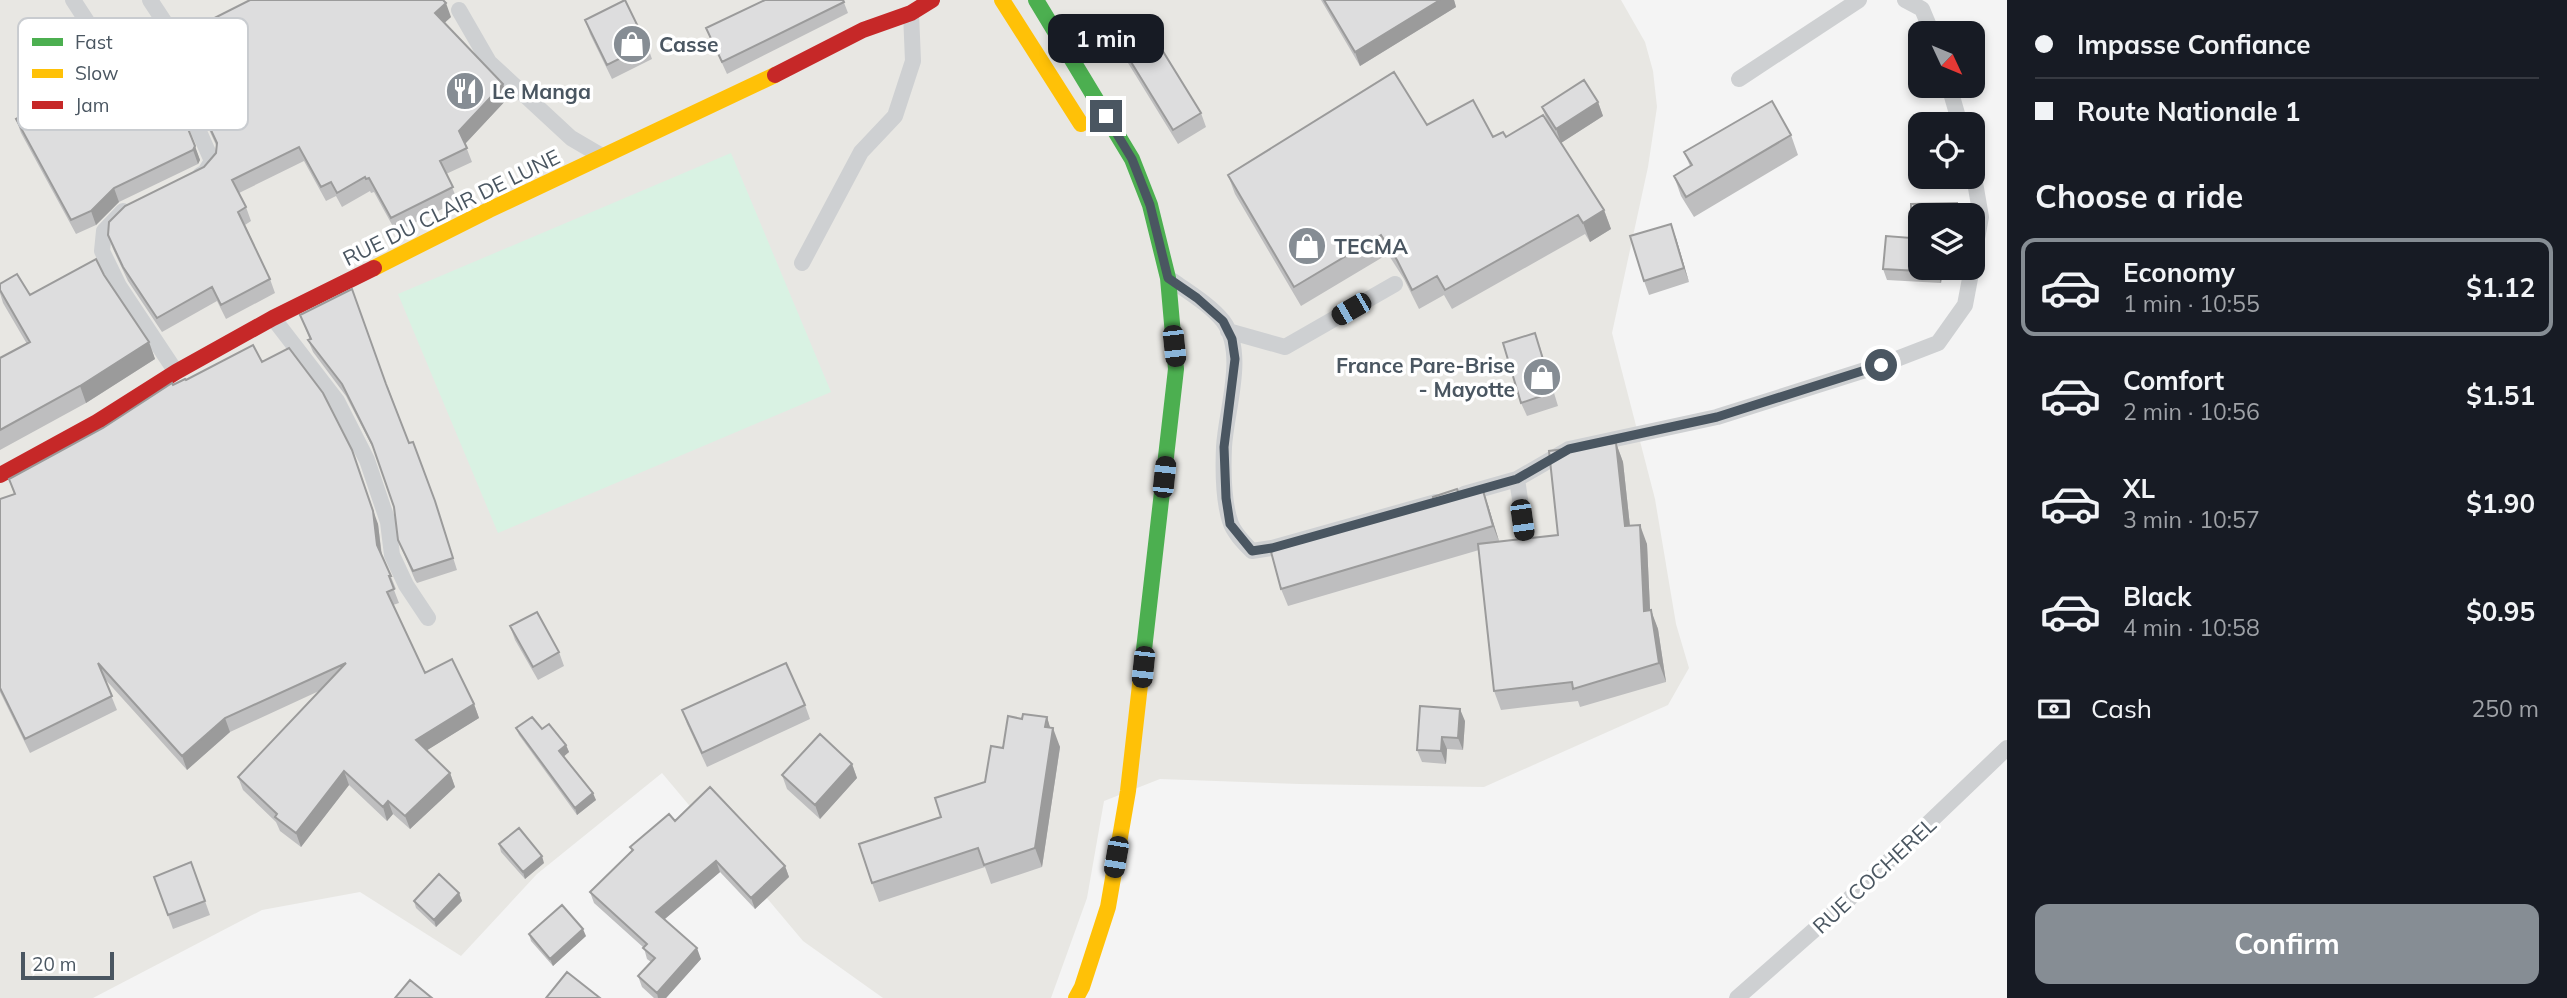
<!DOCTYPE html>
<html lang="en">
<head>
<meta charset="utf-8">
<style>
	:root { --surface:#171b24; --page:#20242c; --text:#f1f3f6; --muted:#9ea1a6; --line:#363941; --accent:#868d94 }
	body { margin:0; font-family:Mulish,sans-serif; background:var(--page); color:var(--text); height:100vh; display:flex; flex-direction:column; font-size:26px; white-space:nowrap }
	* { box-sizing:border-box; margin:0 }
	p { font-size:23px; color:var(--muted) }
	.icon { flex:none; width:38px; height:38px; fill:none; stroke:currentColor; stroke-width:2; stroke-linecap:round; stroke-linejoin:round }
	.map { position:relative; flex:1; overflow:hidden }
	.drawer { display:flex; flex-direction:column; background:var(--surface); width:560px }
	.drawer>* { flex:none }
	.banner { display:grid; align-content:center; height:154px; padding:0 28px; background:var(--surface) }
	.needle { width:46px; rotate:134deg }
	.buttons { position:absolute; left:1908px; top:21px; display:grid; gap:14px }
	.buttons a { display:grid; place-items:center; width:77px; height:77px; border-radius:14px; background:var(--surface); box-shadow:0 4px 10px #0003; font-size:35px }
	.scale { position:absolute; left:21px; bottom:18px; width:93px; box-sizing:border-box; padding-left:7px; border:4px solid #4a5661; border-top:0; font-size:19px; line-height:24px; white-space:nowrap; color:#4a5661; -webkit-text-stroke:5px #fff; paint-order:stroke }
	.end { position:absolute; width:32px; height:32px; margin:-16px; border:9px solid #4a5661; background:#fff; box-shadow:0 0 0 4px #fff }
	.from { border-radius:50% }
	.bubble { position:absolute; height:49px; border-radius:14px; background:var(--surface); box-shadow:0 4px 10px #0003; font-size:23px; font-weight:700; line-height:49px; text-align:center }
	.car { position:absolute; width:21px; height:42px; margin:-21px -10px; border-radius:9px; box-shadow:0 0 5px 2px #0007; background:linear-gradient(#222 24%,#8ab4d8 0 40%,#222 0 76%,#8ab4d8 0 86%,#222 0) }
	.banner b { display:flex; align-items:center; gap:24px; height:66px; font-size:26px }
	.banner b+b { border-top:2px solid var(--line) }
	.banner i { width:18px; height:18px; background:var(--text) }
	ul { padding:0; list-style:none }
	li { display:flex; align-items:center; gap:21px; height:98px; margin:0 14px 10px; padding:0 14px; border:4px solid transparent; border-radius:14px }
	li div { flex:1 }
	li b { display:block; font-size:26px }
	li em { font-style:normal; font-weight:700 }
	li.current { border-color:var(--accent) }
	li>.icon { width:63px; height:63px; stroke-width:1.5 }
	h2 { padding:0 28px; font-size:32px; line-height:84px }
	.pay { display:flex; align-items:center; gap:18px; height:77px; padding:0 28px; font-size:26px }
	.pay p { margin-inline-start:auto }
	.button { display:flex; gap:14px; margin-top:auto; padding:14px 28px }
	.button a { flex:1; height:80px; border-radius:14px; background:var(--accent); color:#fff; font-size:28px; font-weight:700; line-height:80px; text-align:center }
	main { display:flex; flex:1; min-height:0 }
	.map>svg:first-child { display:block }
</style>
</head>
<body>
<main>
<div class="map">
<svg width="2007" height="998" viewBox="0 0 2007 998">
	<rect width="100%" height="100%" fill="#f4f4f4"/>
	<!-- commercial -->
	<path fill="#e8e7e3" d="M 0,0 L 1621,0 L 1645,42 L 1653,71 L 1657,107 L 1648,167 L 1612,333 L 1655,499 L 1676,624 L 1689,668 L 1668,705 L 1484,787 L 1299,784 L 1160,779 L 1104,801 L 1087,898 L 1051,998 L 883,998 L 803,941 L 662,773 L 537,874 L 461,956 L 360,892 L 262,910 L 93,998 L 0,998 Z"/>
	<!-- park -->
	<path fill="#d9f2e3" d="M 731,153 L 831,392 L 498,533 L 398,294 Z"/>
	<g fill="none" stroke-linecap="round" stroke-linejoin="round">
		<!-- lane -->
		<path stroke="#ced0d2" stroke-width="16" d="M 73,0 L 118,69 L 175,38 L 150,0
			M 1905,0 L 1922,9 L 1932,33
			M 459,10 L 489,62 L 571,138 L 600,155
			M 1739,79 L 1859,0
			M 1949,86 L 1960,124
			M 193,118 L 212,161 L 205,172 L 200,175
			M 1972,165 L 1981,217 L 1972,265
			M 123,211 L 104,231 L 102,251 L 119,286 L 176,372
			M 802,263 L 861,152 L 895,116 L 913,61 L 911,13
			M 1173,281 C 1190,293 1210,305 1223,321 C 1247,353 1226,410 1224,447 C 1223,470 1223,499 1230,521 C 1233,532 1244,543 1252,551 L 1272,548 L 1436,502
			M 273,318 L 337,401 L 367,460 L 388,522 L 392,555 L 406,585 L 428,618
			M 1228,331 L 1285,347 L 1395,284
			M 1517,479 L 1569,449 L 1717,417 L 1881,365 L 1938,343 L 1965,305 L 1972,268
			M 1464,494 L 1517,479 L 1526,540
			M 1737,998 L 1847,901 L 2007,748"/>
		<!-- fast -->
		<path stroke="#4caf50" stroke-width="16" d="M 1036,0 L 1132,159 L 1150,205 L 1168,278 L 1176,369 L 1141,676"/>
		<!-- slow -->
		<path stroke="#ffc107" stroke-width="16" d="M 1002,0 L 1081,124
			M 374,268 L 489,210 L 775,75
			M 1076,998 L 1082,987 L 1108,907 L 1128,791 L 1141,676"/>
		<!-- jam -->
		<path stroke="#c62828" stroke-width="16" d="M 775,75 L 863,30 L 911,13 L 932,0
			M 0,475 L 97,422 L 176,372 L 273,318 L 374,268"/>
	</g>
	<!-- wall -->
	<path fill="#bebebf" d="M 843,0 L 848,13 L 727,74 L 706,28 Z
		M 1321,0 L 1454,0 L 1456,7 L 1360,66 Z
		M 451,17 L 444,23 L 503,84 L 508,98 L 465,144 L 472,162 L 446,174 L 458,201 L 396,232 L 374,192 L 371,193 L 370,191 L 342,207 L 336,196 L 326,201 L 304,161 L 239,193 L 246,207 L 251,221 L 245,225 L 270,279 L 275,293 L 226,319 L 217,301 L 162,332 L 128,281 L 113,249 L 108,235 L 204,167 L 216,153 L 216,145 L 200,110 L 188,109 L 183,117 L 200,160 L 198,164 L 119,202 L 96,225 L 76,234 L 21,133 L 16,119 L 56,100 L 77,94 L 162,53 L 159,46 Z
		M 585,20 L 647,45 L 652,59 L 612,79 L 590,34 Z
		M 1115,36 L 1201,113 L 1206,127 L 1178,144 L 1120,50 Z
		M 1598,102 L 1603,116 L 1561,143 L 1604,210 L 1611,229 L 1590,242 L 1585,234 L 1452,309 L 1444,295 L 1419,309 L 1404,279 L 1388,254 L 1301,306 L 1235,194 L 1228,175 L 1493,137 L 1506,137 L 1547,121 L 1542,107 Z
		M 1791,135 L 1798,155 L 1694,217 L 1681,196 L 1674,176 L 1690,166 L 1684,152 Z
		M 1961,214 L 1920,268 L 1943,268 L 1941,283 L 1887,280 L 1883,269 L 1911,238 Z
		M 1676,238 L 1689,282 L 1649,295 L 1644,281 Z
		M 104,275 L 149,342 L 155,359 L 86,403 L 0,450 L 0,358 L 27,344 L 3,303 L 0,293 L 0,284 L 30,295 Z
		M 300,315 L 388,387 L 409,443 L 439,513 L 457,570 L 417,583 L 415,580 L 398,540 L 394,507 L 376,454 L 346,396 L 313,352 L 308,340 L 310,340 Z
		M 1540,347 L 1558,406 L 1527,416 L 1521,403 Z
		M 262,362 L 378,524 L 382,555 L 396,589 L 394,590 L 399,603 L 393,605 L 425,673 L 474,704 L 479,718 L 427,750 L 450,773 L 455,787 L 410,829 L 393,814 L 387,821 L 349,785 L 301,847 L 280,831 L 276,822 L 243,790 L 238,777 L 319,691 L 230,732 L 187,770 L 104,678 L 117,710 L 30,753 L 0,692 L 0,499 L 14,494 L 9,479 L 103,428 L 173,385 L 186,380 Z
		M 1616,443 L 1623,462 L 1630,526 L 1647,544 L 1650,610 L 1658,629 L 1666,682 L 1580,707 L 1578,701 L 1501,710 L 1494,691 L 1479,550 L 1288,606 L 1281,589 L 1383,518 L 1459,494 L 1488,505 L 1499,542 L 1558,535 Z
		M 510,626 L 559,652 L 564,666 L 538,680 L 515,640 Z
		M 805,705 L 810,719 L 707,767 L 687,724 L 682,710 Z
		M 1047,717 L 1050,728 L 1060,747 L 1042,867 L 991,884 L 985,867 L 879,902 L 872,883 L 941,817 L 985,782 L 1003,748 L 1022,719 Z
		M 1465,721 L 1463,750 L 1447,749 L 1446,764 L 1422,762 L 1417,750 Z
		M 516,728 L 542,729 L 566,745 L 569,752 L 564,756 L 596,800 L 577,815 L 519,735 Z
		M 852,764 L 857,778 L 820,819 L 787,789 L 782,775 Z
		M 675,821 L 785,866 L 789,877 L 755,909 L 720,872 L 665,919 L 701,959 L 666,998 L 654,998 L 642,987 L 638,976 L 651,962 L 647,959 L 644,948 L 594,903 L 590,892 L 632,851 L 630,847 Z
		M 499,844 L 544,863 L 525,879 L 501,852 Z
		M 191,862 L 210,915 L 173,929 L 154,877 Z
		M 459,893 L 462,901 L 436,927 L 416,908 L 414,901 Z
		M 529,934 L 586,936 L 553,966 L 531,941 Z"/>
	<!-- shaded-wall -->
	<path fill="#9b9b9b" d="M 1440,0 L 1454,0 L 1456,7 L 1360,66 L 1355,52 Z
		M 446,3 L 451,17 L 440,27 L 435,13 Z
		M 503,84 L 508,98 L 464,145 L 459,131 Z
		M 183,95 L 188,109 L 183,118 L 178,104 Z
		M 1598,102 L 1603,116 L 1561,143 L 1556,129 Z
		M 195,146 L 200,160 L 198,164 L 193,150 Z
		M 114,188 L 119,202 L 96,225 L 91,211 Z
		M 1957,203 L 1961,214 L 1961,215 L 1957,215 Z
		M 1604,210 L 1611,229 L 1590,242 L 1583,223 Z
		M 1671,224 L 1676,238 L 1689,282 L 1684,268 Z
		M 1938,268 L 1943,268 L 1941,283 L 1937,272 Z
		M 149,342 L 155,359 L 86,403 L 80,386 Z
		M 1616,443 L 1623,462 L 1632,545 L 1625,526 Z
		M 352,450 L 378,524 L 382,559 L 377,545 Z
		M 1482,487 L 1488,505 L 1500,544 L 1493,526 Z
		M 1640,525 L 1647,544 L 1651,630 L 1644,611 Z
		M 1651,610 L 1658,629 L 1666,682 L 1659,663 Z
		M 474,704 L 479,718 L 421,754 L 416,740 Z
		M 1460,709 L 1465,721 L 1463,750 L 1458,738 Z
		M 1047,717 L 1052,734 L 1053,728 L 1060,747 L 1042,867 L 1035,848 Z
		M 225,718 L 230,732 L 187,770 L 182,756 Z
		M 1442,737 L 1447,749 L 1446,764 L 1441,751 Z
		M 566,745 L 569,752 L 562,758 L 559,751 Z
		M 852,764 L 857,778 L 820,819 L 815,805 Z
		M 344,771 L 349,785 L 301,847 L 296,833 Z
		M 450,773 L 455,787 L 410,829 L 405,816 Z
		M 593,793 L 596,800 L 577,815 L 575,808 Z
		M 388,801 L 393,814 L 387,821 L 383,807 Z
		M 542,856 L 544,863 L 525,879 L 523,872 Z
		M 716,861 L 720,872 L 660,923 L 656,912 Z
		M 785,866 L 789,877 L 755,909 L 751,898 Z
		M 459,893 L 462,901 L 436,927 L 434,920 Z
		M 583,929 L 586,936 L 553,966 L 550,959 Z
		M 697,948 L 701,959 L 666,998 L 658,998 L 657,993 Z"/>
	<!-- building -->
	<path fill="#ddddde" stroke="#9b9b9b" stroke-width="2" d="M 250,0 L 443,0 L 446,3 L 435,13 L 503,84 L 459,131 L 467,148 L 440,161 L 453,187 L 391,218 L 369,178 L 366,179 L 365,177 L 337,193 L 331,182 L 321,187 L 299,147 L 232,180 L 246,207 L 238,212 L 270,279 L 221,305 L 212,287 L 157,318 L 123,267 L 108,235 L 109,222 L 125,206 L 204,167 L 216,153 L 217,143 L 195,96 L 183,95 L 178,104 L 195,146 L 193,150 L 114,188 L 91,211 L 71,220 L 16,119 L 55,98 L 56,100 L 75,90 L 77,94 L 163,53 L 159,46 Z
		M 625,0 L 647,45 L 607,65 L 585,20 Z
		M 765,0 L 843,0 L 844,2 L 722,62 L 706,28 Z
		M 1324,0 L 1440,0 L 1355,52 Z
		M 1143,19 L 1201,113 L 1173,130 L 1115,36 Z
		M 1394,72 L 1427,125 L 1473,100 L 1493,137 L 1503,132 L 1506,137 L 1543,115 L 1604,210 L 1583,223 L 1578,215 L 1445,290 L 1437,276 L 1412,290 L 1397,260 L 1381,235 L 1294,287 L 1228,175 Z
		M 1584,80 L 1598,102 L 1556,129 L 1542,107 Z
		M 1772,101 L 1791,135 L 1686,197 L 1674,176 L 1692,165 L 1684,152 Z
		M 1957,203 L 1957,215 L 1920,215 L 1920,268 L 1938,268 L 1937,272 L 1883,269 L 1886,236 L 1911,238 L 1911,204 Z
		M 1671,224 L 1684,268 L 1644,281 L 1630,236 Z
		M 96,259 L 104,275 L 149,342 L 80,386 L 0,430 L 0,358 L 30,342 L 0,290 L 0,284 L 17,274 L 30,295 Z
		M 352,289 L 386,384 L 409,443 L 413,442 L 435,501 L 453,558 L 413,571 L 398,540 L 394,507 L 372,444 L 342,384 L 308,340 L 311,339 L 300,315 Z
		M 1535,333 L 1553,392 L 1521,403 L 1503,343 Z
		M 253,345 L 262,362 L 289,348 L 323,393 L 352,450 L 373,511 L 377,545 L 391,576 L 389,576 L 394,589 L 387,592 L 425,673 L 452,659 L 474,704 L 416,740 L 450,773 L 405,816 L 388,801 L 383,807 L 344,771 L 296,833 L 275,817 L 277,814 L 238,777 L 346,663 L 225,718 L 182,756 L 98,663 L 112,696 L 25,739 L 0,688 L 0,499 L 15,494 L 9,479 L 103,428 L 172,383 L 173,385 L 185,379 L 186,380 Z
		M 1616,443 L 1625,526 L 1640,525 L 1644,611 L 1651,610 L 1659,663 L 1573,689 L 1572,682 L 1494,691 L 1478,544 L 1558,535 L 1549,451 Z
		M 1482,487 L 1493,526 L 1281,589 L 1270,548 L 1383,518 L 1434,501 L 1433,497 L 1457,489 L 1459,494 Z
		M 537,612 L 559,652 L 533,667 L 510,626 Z
		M 786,663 L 805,705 L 702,753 L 682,710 Z
		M 1420,706 L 1460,709 L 1458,738 L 1442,737 L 1441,751 L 1417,750 Z
		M 1023,714 L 1047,717 L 1045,727 L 1053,728 L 1035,848 L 984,865 L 978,848 L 872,883 L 859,844 L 941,817 L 935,798 L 985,782 L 991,746 L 1003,748 L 1008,716 L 1022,719 Z
		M 532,717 L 542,729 L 549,724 L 566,745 L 559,751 L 593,793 L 575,808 L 516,728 Z
		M 820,734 L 852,764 L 815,805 L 782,775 Z
		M 710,787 L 785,866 L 751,898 L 716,861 L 656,912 L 697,948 L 657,993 L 638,976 L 655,958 L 643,948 L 647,944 L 590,892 L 633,850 L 630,847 L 669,814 L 675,821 Z
		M 519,828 L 542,856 L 523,872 L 499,844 Z
		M 191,862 L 205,901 L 168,915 L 154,877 Z
		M 439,874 L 459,893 L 434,920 L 414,901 Z
		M 562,905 L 583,929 L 550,959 L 529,934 Z
		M 567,972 L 600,998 L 546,998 Z
		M 410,980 L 432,998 L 395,998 Z"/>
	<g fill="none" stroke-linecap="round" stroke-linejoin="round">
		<!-- route -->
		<path stroke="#4a5661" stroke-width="9" d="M 1106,116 L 1132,159 L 1150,205 L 1168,278 L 1197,298 L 1223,321 L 1232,339 L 1235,359 L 1224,447 L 1226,498 L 1230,524 L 1252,551 L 1272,548 L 1517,479 L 1569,449 L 1717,417 L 1881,365"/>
	</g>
	<!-- icons -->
	<defs>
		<g id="shop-disc" transform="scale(2.0125)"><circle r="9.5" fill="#868d94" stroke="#fff"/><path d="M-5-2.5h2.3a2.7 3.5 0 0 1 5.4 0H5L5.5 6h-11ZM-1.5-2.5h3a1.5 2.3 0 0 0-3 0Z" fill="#fff"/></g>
		<g id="restaurant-disc" transform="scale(2.0125)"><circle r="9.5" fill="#868d94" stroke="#fff"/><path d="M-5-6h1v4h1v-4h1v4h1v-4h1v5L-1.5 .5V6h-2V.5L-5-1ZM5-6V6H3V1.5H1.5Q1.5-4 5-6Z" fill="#fff"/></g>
	</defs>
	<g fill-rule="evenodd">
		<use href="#shop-disc" x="632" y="44"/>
		<use href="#restaurant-disc" x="465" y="91"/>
		<use href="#shop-disc" x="1307" y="246"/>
		<use href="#shop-disc" x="1542" y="377"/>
	</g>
	<g text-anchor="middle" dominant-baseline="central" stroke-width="7" stroke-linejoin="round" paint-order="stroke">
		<!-- poi labels -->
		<g font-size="21" font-weight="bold" fill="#4a5661" stroke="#fff" text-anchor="start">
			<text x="659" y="44">Casse</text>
			<text x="492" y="91">Le Manga</text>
			<text x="1334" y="246">TECMA</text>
			<text x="1515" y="365" text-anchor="end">France Pare-Brise<tspan x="1515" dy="24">- Mayotte</tspan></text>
		</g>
		<!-- street labels -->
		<g font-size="21" fill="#4a5661" stroke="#fff">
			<text transform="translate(451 207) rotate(-26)">RUE DU CLAIR DE LUNE</text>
			<text transform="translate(1874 875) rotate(-43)">RUE COCHEREL</text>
		</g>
	</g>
	<!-- legend -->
	<rect x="18" y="18" width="230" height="112" rx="10" fill="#fff" stroke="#c9ccd0" stroke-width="2"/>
	<rect x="32" y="38" width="31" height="8" fill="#4caf50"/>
	<rect x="32" y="69" width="31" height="9" fill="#ffc107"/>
	<rect x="32" y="101" width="31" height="8" fill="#c62828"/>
	<g font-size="19" fill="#4a5661">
		<text x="75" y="49">Fast</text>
		<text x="75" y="80">Slow</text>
		<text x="75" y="112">Jam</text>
	</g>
</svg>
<div class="buttons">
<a><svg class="needle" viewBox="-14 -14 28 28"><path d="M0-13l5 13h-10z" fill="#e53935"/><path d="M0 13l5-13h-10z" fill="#9ea1a6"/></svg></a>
<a><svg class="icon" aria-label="locate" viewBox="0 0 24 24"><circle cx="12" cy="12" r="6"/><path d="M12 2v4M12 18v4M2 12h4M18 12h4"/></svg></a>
<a><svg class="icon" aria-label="layers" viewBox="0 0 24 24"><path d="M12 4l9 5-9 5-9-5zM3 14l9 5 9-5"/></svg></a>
</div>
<div class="scale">20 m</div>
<i class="end from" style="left:1881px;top:365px"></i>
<i class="end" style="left:1106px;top:116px"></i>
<div class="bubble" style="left:1048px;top:14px;width:116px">1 min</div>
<i class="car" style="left:1351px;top:309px;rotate:240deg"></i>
<i class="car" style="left:1174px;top:346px;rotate:174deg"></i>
<i class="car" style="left:1164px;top:477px;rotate:6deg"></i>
<i class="car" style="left:1522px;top:520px;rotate:172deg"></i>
<i class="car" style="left:1143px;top:667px;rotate:186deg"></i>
<i class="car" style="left:1116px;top:857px;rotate:190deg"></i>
</div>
<section class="drawer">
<div class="banner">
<b><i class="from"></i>Impasse Confiance</b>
<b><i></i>Route Nationale 1</b>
</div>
<h2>Choose a ride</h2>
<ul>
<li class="current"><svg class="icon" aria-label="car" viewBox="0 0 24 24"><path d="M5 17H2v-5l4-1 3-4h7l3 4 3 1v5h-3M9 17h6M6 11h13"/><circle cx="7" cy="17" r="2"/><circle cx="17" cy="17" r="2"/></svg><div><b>Economy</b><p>1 min · 10:55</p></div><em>$1.12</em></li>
<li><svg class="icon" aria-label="car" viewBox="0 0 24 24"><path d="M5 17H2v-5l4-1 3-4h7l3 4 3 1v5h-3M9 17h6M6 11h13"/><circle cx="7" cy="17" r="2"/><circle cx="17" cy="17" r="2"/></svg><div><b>Comfort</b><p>2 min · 10:56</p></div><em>$1.51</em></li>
<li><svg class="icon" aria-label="car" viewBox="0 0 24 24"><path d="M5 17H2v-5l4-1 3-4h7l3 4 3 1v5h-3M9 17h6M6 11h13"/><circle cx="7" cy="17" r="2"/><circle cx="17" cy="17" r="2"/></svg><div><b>XL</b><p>3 min · 10:57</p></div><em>$1.90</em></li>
<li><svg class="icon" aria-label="car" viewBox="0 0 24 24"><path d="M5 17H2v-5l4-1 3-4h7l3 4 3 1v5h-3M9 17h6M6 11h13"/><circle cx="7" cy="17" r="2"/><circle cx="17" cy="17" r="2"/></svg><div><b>Black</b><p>4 min · 10:58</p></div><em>$0.95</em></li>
</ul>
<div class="pay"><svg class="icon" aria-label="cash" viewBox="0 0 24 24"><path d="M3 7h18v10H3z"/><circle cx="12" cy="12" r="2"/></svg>Cash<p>250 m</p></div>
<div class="button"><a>Confirm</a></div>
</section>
</main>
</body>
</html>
